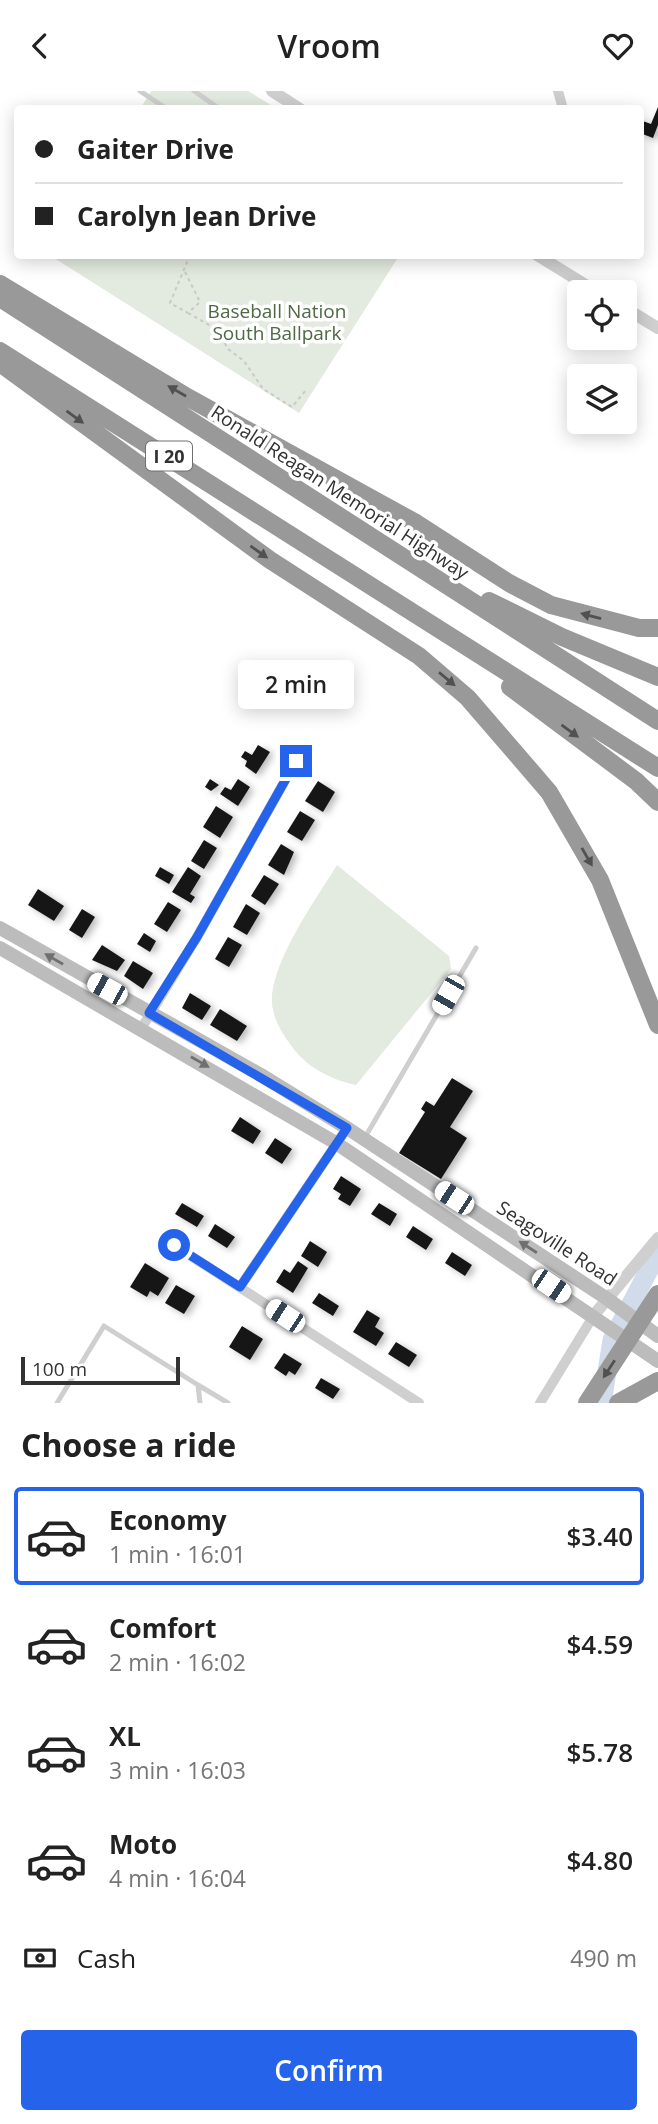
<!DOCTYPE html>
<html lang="en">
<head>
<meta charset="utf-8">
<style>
	:root { --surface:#fff; --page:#f6f6f6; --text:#222; --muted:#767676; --line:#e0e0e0; --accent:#2563eb }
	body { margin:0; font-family:"Open Sans",sans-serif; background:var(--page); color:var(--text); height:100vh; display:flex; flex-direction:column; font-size:26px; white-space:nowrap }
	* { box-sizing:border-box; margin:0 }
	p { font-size:23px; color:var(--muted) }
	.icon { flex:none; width:38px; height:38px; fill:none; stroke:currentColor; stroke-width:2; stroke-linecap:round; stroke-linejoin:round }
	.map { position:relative; height:1312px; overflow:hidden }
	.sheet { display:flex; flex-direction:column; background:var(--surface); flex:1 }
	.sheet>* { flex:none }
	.hud { position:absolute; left:14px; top:14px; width:630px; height:154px; border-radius:7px; box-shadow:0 4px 18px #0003; display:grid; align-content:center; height:154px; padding:0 21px; background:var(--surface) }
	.fabs { position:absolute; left:567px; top:189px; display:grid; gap:14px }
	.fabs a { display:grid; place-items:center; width:70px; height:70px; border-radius:7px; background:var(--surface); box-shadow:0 4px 18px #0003; font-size:35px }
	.scale { position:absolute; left:21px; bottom:18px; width:159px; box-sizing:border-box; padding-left:7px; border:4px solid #323232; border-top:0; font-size:19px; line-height:24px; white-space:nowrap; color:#323232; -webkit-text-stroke:5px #fff; paint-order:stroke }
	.end { position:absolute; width:32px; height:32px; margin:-16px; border:9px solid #2563eb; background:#fff; box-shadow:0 0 0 4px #fff }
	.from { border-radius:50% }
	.bubble { position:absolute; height:49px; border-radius:7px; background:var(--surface); box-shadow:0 4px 18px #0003; font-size:23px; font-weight:600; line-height:49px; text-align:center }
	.car { position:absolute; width:21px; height:42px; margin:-21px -10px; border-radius:9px; box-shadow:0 0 5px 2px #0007; background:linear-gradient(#fff 24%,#345 0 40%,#fff 0 76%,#345 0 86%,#fff 0) }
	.hud b { display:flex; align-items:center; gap:24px; height:66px; font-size:26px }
	.hud b+b { border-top:2px solid var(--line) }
	.hud i { width:18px; height:18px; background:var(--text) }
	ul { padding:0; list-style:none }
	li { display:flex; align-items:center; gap:21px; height:98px; margin:0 14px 10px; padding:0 7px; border:4px solid transparent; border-radius:7px }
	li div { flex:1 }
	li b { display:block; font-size:26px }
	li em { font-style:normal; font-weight:600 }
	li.current { border-color:var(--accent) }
	li>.icon { width:63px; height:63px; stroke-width:1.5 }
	h2 { padding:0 21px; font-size:32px; line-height:84px }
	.pay { display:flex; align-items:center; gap:18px; height:77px; padding:0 21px; font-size:26px }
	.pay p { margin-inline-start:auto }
	.primary-button { display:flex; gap:14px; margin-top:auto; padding:14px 21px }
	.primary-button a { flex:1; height:80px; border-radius:7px; background:var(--accent); color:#fff; font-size:28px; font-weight:600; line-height:80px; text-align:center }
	header { display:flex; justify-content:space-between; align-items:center; height:91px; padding:0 21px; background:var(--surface); font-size:32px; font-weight:600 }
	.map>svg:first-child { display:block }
</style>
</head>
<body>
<header><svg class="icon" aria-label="back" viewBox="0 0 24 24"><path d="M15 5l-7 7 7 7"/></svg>Vroom<svg class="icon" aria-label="heart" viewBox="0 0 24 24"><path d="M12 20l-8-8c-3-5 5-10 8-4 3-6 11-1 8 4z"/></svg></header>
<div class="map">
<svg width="658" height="1312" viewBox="0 0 658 1312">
	<defs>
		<filter id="shadow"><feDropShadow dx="4" dy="2.5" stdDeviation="3.5" flood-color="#0004"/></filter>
	</defs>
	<rect width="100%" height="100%" fill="#fff"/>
	<!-- green -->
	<path fill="#e3eadf" d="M 151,0 L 248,0 L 276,17 L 140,18 Z
		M 51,165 L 399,165 L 299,322 Z
		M 337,774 L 449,865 L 451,878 L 356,994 C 332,989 308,977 293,957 C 284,945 276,933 273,919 C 264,880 317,807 337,774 Z"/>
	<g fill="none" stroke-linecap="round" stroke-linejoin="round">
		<!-- river -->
		<path stroke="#d1dbea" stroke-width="19" d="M 602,1312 L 612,1249 L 650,1177 L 658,1154"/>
	</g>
	<!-- building -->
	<path fill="#191919" filter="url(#shadow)" d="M 658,16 L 658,34 L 653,47 L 640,42 L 640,29 L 651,33 Z
		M 258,654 L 270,661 L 256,683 L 245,675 L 247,670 L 241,666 L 245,660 L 252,664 Z
		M 210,688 L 219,694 L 211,700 L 205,696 Z
		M 238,688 L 250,696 L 238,715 L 220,703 L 225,696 L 231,699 Z
		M 318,690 L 335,701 L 323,721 L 305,710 Z
		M 216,715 L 233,726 L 220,747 L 203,736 Z
		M 300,720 L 315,729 L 302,750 L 287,741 Z
		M 204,749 L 217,757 L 204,778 L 191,770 Z
		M 281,753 L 294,761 L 284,784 L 268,774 Z
		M 160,776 L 174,784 L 169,793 L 155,785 Z
		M 188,776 L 201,785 L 190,803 L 195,806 L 191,812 L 172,801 Z
		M 264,784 L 279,793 L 265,814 L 251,805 Z
		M 38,798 L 64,815 L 54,830 L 28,814 Z
		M 168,811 L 181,819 L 167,841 L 154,833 Z
		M 246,813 L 260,822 L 247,844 L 233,836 Z
		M 82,818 L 95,826 L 82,847 L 69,839 Z
		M 144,842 L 156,850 L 150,861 L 137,853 Z
		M 228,846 L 242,854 L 229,876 L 215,868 Z
		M 102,854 L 125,869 L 117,880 L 92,869 Z
		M 133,870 L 153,882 L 143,898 L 124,885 Z
		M 190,902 L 211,915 L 202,929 L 182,917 Z
		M 220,918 L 247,935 L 237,950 L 210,934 Z
		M 452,987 L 473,1000 L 450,1036 L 467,1047 L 441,1088 L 399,1062 L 425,1021 L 421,1018 L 426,1010 L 434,1015 Z
		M 240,1026 L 261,1040 L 253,1053 L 231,1040 Z
		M 275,1047 L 292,1058 L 282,1073 L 265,1062 Z
		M 341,1085 L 361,1098 L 350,1115 L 338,1108 L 341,1103 L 333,1098 Z
		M 182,1112 L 204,1125 L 197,1136 L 175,1123 Z
		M 379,1112 L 397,1123 L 390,1135 L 371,1123 Z
		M 215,1133 L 235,1146 L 227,1157 L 208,1145 Z
		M 413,1135 L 433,1148 L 426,1159 L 406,1146 Z
		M 310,1150 L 327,1161 L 318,1176 L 301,1165 Z
		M 452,1161 L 472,1174 L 465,1185 L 445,1172 Z
		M 298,1170 L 308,1177 L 293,1202 L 276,1191 L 284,1178 L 290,1182 Z
		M 145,1172 L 169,1187 L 158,1205 L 150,1200 L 147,1206 L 130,1196 Z
		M 176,1194 L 195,1205 L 184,1223 L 165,1212 Z
		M 319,1202 L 339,1215 L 333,1225 L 312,1212 Z
		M 367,1219 L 380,1227 L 375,1236 L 384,1242 L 376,1255 L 353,1241 Z
		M 242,1235 L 263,1248 L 250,1269 L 229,1256 Z
		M 396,1251 L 417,1264 L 409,1276 L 388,1263 Z
		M 284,1262 L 302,1273 L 295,1284 L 289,1280 L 286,1285 L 274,1277 Z
		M 321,1287 L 340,1298 L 333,1308 L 315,1297 Z"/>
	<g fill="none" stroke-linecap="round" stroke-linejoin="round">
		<!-- path -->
		<path stroke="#c9c9c9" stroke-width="2" stroke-dasharray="3.5 3.5" stroke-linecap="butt" d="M 185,181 L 200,211 L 188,222 L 170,212 L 190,164
			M 188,222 L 218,239 L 228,258 L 244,270 L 263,298 L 292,316 L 306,299"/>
		<!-- service -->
		<path stroke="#cfcfcf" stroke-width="5" d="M 140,0 L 167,18
			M 194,0 L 220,18
			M 364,1048 L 476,857
			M 198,1294 L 228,1312
			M 57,1312 L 104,1235 L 198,1294 L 200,1312"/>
		<!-- minor -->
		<path stroke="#cfcfcf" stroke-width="10" d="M 558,0 L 563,18
			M 141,938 L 197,846 L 296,670
			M 174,1154 L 419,1312
			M 240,1196 L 347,1037
			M 540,1312 L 594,1224"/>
		<!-- tertiary -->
		<path stroke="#cfcfcf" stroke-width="12" d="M 272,0 L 300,18
			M 537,164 L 597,201
			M 625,217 L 658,237
			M 594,1224 L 658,1147"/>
		<!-- secondary -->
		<path stroke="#bcbcbc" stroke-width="14" d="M 0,837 L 261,984 L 347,1037 L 606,1207 L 658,1245
			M 0,857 L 336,1052 L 658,1270"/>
		<!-- motorway -->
		<path stroke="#999" stroke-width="18" d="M 0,193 L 187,306 L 416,432 L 509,492 L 551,514 L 639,537 L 658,537
			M 0,207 L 658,630
			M 0,260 L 658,677
			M 0,272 L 270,469 L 419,565 L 468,607 L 549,701 L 600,789 L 658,934
			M 489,510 L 562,546 L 658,586
			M 510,596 L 636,690 L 658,711
			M 618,1312 L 658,1290"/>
		<!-- motorway-bridge -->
		<path stroke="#999" stroke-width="18" d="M 587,1312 L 658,1203"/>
	</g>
	<!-- one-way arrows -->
	<defs><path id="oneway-solid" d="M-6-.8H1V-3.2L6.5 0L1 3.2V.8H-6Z" transform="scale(1.75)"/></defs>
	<g fill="#515151">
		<use href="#oneway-solid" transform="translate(177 300) rotate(-150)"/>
		<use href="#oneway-solid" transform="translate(75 326) rotate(36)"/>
		<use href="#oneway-solid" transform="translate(259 461) rotate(35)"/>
		<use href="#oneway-solid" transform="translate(591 525) rotate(-165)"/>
		<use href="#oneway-solid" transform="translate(447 588) rotate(40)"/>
		<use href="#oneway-solid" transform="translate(570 640) rotate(36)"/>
		<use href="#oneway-solid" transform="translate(587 766) rotate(60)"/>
		<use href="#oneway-solid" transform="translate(609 1278) rotate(123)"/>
	</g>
	<g fill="#707070">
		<use href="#oneway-solid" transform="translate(54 868) rotate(-150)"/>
		<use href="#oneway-solid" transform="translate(200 971) rotate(30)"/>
		<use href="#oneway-solid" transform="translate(528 1156) rotate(-147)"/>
	</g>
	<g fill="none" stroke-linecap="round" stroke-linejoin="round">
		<!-- route -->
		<path stroke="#2563eb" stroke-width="9" d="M 174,1154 L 240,1196 L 347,1037 L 149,922 L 197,846 L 296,670"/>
	</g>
	<g text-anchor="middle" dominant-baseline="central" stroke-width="7" stroke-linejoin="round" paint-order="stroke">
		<!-- shield labels -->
		<rect fill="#fff" stroke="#707070" stroke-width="2" x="146" y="350.5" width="46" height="29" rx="5"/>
		<g font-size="18" font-weight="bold" fill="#323232">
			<text x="169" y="365">I 20</text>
		</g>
		<!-- park labels -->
		<g font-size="19" fill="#4e6944" stroke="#fff">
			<text x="277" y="220">Baseball Nation<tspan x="277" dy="22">South Ballpark</tspan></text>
		</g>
		<!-- street labels -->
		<g font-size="19" fill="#323232" stroke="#fff">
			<text transform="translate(340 401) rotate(33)">Ronald Reagan Memorial Highway</text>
			<text transform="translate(557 1152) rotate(33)">Seagoville Road</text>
		</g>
	</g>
</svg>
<div class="fabs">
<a><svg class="icon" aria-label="locate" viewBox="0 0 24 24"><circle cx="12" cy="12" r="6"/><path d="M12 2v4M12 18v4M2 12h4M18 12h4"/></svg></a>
<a><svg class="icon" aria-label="layers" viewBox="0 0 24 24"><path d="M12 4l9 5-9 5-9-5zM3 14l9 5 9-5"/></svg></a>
</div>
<div class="scale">100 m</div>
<i class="end from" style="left:174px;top:1154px"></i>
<i class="end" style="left:296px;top:670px"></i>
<div class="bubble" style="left:238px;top:569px;width:116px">2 min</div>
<i class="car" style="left:107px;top:898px;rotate:299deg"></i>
<i class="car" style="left:448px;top:904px;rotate:210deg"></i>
<i class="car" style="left:454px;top:1107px;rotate:303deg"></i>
<i class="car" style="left:551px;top:1195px;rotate:124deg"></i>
<i class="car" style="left:285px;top:1225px;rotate:303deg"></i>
<div class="hud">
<b><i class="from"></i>Gaiter Drive</b>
<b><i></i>Carolyn Jean Drive</b>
</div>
</div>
<section class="sheet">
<h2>Choose a ride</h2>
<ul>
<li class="current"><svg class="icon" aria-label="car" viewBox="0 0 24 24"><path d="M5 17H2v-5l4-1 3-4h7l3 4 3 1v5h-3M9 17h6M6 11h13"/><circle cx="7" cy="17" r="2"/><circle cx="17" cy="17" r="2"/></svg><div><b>Economy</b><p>1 min · 16:01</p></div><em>$3.40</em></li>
<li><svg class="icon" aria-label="car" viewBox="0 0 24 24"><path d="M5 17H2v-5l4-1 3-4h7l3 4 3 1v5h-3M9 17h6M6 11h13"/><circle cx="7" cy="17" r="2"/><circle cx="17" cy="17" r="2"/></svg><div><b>Comfort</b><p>2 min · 16:02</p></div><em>$4.59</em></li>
<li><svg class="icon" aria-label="car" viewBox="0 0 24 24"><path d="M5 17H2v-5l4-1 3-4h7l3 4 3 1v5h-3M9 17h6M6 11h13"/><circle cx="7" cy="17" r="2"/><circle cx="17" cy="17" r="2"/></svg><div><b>XL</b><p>3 min · 16:03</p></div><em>$5.78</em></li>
<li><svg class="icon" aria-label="car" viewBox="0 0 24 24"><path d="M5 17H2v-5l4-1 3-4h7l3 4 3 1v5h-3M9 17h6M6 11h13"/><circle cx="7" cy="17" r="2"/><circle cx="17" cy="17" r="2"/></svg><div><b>Moto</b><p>4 min · 16:04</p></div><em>$4.80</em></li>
</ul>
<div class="pay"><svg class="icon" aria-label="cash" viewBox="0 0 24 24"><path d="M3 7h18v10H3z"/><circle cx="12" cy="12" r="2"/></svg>Cash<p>490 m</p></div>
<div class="primary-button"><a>Confirm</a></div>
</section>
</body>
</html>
